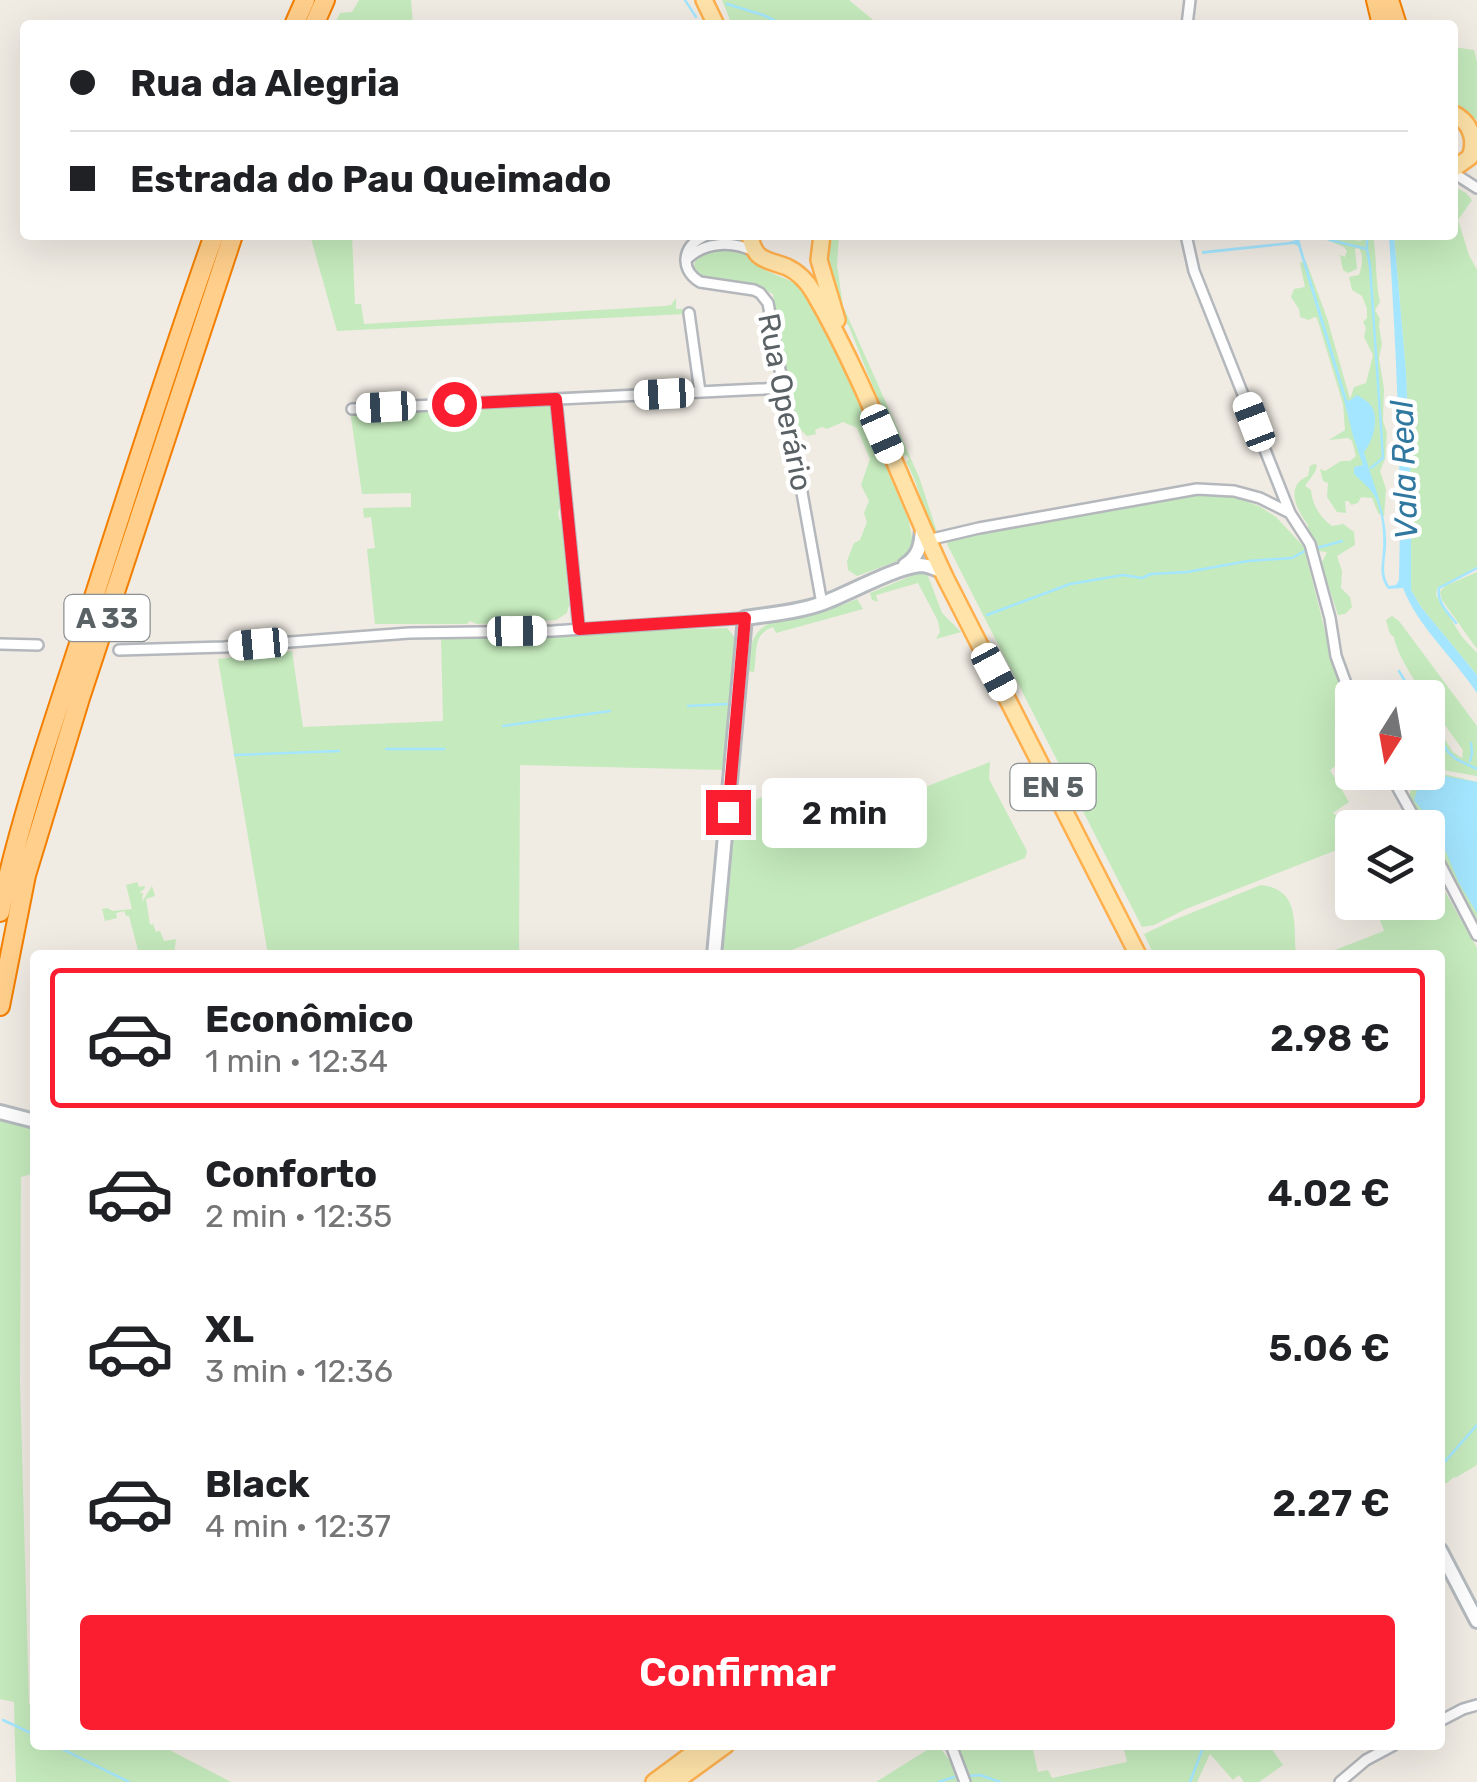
<!DOCTYPE html>
<html lang="pt">
<head>
<meta charset="utf-8">
<style>
	:root { --surface:#fff; --page:#f2f2f2; --text:#202124; --muted:#757577; --line:#e0e0e0; --accent:#fb1e31 }
	body { margin:0; font-family:Rubik,sans-serif; background:var(--page); color:var(--text); height:100vh; display:flex; flex-direction:column; font-size:38px; white-space:nowrap }
	* { box-sizing:border-box; margin:0 }
	p { font-size:32px; color:var(--muted) }
	.icon { flex:none; width:55px; height:55px; fill:none; stroke:currentColor; stroke-width:2; stroke-linecap:round; stroke-linejoin:round }
	.map { position:relative; flex:1; overflow:hidden }
	.sheet { position:absolute; left:30px; top:950px; width:1415px; height:800px; display:flex; flex-direction:column; background:var(--surface); border-radius:10px; box-shadow:0 10px 40px #0002 }
	.sheet>* { flex:none }
	.guide { position:absolute; left:20px; top:20px; width:1438px; height:220px; border-radius:10px; box-shadow:0 10px 40px #0002; display:grid; align-content:center; height:220px; padding:0 50px; background:var(--surface) }
	.needle { width:65px; rotate:191deg }
	.controls { position:absolute; left:1335px; top:680px; display:grid; gap:20px }
	.controls a { display:grid; place-items:center; width:110px; height:110px; border-radius:10px; background:var(--surface); box-shadow:0 10px 40px #0002; font-size:50px }
	.end { position:absolute; width:45px; height:45px; margin:-22px; border:12px solid #fb1e31; background:#fff; box-shadow:0 0 0 5px #fff }
	.from { border-radius:50% }
	.bubble { position:absolute; height:70px; border-radius:10px; background:var(--surface); box-shadow:0 10px 40px #0002; font-size:32px; font-weight:600; line-height:70px; text-align:center }
	.car { position:absolute; width:30px; height:60px; margin:-30px -15px; border-radius:12px; box-shadow:0 0 8px 2px #0007; background:linear-gradient(#fff 24%,#345 0 40%,#fff 0 76%,#345 0 86%,#fff 0) }
	.guide b { display:flex; align-items:center; gap:35px; height:95px; font-size:38px }
	.guide b+b { border-top:2px solid var(--line) }
	.guide i { width:25px; height:25px; background:var(--text) }
	ul { padding:18px 0 0; list-style:none }
	li { display:flex; align-items:center; gap:30px; height:140px; margin:0 20px 15px; padding:0 30px; border:5px solid transparent; border-radius:10px }
	li div { flex:1 }
	li b { display:block; font-size:38px }
	li em { font-style:normal; font-weight:600 }
	li.selected { border-color:var(--accent) }
	li>.icon { width:90px; height:90px; stroke-width:1.5 }
	.button { display:flex; gap:20px; margin-top:auto; padding:20px 50px }
	.button a { flex:1; height:115px; border-radius:10px; background:var(--accent); color:#fff; font-size:40px; font-weight:600; line-height:115px; text-align:center }
	.map>svg:first-child { display:block }
</style>
</head>
<body>
<div class="map">
<svg width="1477" height="1782" viewBox="0 0 1477 1782">
	<rect width="100%" height="100%" fill="#f0ebe3"/>
	<!-- green -->
	<path fill="#c5eabd" d="M 359,0 L 411,0 L 413,25 L 334,25 L 340,13 L 352,12 Z
		M 722,0 L 849,0 L 879,25 L 732,25 Z
		M 1453,47 L 1474,50 L 1477,61 L 1477,120 L 1453,103 Z
		M 1453,186 L 1466,193 L 1472,200 L 1458,220 L 1469,255 L 1477,270 L 1477,567 L 1437,588 L 1436,595 L 1462,637 L 1477,653 L 1477,675 L 1421,607 L 1411,590 L 1411,489 L 1406,372 L 1394,235 L 1452,235 Z
		M 310,235 L 352,235 L 355,304 L 361,304 L 364,324 L 665,306 L 671,305 L 676,298 L 676,309 L 684,309 L 685,314 L 337,331 Z
		M 831,235 L 839,235 L 837,265 L 843,306 L 919,477 L 937,532 L 932,534 C 923,510 919,484 906,462 L 909,459 L 906,455 L 903,456 L 897,447 L 850,329 L 838,305 L 829,273 L 827,256 Z
		M 1360,235 L 1373,235 C 1377,257 1375,280 1380,302 L 1375,310 L 1380,319 L 1379,326 L 1382,344 L 1379,358 L 1384,389 L 1383,421 L 1387,433 L 1385,459 L 1380,471 L 1386,489 L 1384,517 L 1378,513 L 1372,498 L 1361,497 L 1358,503 L 1351,505 L 1349,501 L 1345,501 L 1346,513 L 1337,512 L 1327,497 L 1328,483 L 1323,481 L 1320,469 L 1325,471 L 1341,461 L 1350,461 L 1356,456 L 1352,441 L 1348,438 L 1329,440 L 1345,430 L 1343,404 L 1317,318 L 1314,317 L 1309,320 L 1300,317 L 1299,309 L 1291,297 L 1294,289 L 1305,287 L 1300,263 L 1306,261 L 1327,318 L 1350,399 L 1354,387 L 1366,383 L 1373,355 L 1364,337 L 1366,328 L 1363,322 L 1367,318 L 1367,309 L 1362,296 L 1352,290 L 1349,277 L 1359,275 C 1362,266 1364,257 1359,248 L 1355,249 L 1357,269 L 1348,273 L 1343,270 L 1340,255 L 1345,257 L 1347,251 L 1344,247 L 1327,240 L 1332,237 L 1361,241 Z
		M 718,250 L 740,251 L 767,271 L 800,285 L 815,306 L 858,401 L 909,521 L 913,544 L 909,553 L 900,560 L 857,576 L 848,570 L 847,561 L 854,543 L 860,540 L 867,522 L 864,513 L 869,501 L 861,485 L 870,459 L 857,428 L 843,422 L 827,429 L 822,427 L 815,430 L 816,434 L 807,436 L 800,429 L 802,438 L 796,435 L 780,356 L 773,294 L 752,284 L 703,277 L 694,267 C 696,253 705,252 718,250 Z
		M 545,402 L 552,407 L 561,506 L 558,512 L 559,519 L 562,521 L 569,605 L 567,613 L 556,620 L 477,624 L 470,621 L 467,624 L 375,624 L 367,549 L 375,548 L 371,517 L 364,518 L 363,508 L 411,507 L 411,493 L 362,494 L 350,410 Z
		M 1314,464 L 1317,465 L 1315,472 L 1305,486 L 1311,490 C 1312,504 1320,518 1332,526 L 1343,524 L 1354,532 L 1355,545 L 1337,556 L 1342,571 L 1341,588 L 1350,597 L 1352,607 L 1345,614 L 1338,615 L 1321,564 L 1327,552 L 1318,551 C 1313,544 1307,534 1308,525 C 1297,510 1284,486 1308,476 L 1310,466 Z
		M 1223,493 L 1259,506 L 1276,517 L 1304,547 L 1332,659 L 1352,718 L 1352,759 L 1348,757 L 1330,770 L 1349,802 L 1333,813 C 1345,821 1352,829 1352,844 L 1186,909 L 1154,925 L 1142,927 L 947,544 L 950,536 L 1195,494 Z
		M 921,572 L 928,576 L 942,613 L 961,632 L 936,639 L 940,632 L 938,621 L 918,583 L 876,595 L 878,602 L 872,600 L 870,593 Z
		M 1477,572 L 1477,649 L 1442,600 L 1440,592 L 1445,586 Z
		M 857,599 L 863,609 L 776,633 L 773,627 C 751,635 758,653 754,672 L 748,671 C 750,658 749,642 758,632 C 771,616 801,619 819,613 C 832,609 845,604 857,599 Z
		M 1392,616 L 1399,621 L 1477,726 L 1477,776 L 1436,769 L 1428,763 L 1428,712 L 1453,752 L 1462,758 L 1463,750 C 1447,727 1397,662 1394,637 L 1390,634 L 1386,620 Z
		M 727,628 L 735,638 L 725,770 L 520,765 L 519,955 L 268,955 L 218,659 L 292,651 L 303,727 L 443,721 L 441,637 Z
		M 990,762 L 989,779 L 1027,851 L 1025,858 L 779,955 L 721,955 L 733,806 L 744,805 L 787,786 L 818,799 L 854,784 L 864,797 L 881,804 Z
		M 1439,773 L 1477,782 L 1477,927 L 1428,832 L 1428,828 L 1425,827 C 1405,797 1400,787 1439,773 Z
		M 137,882 L 139,887 L 145,886 L 144,889 L 139,893 L 143,893 L 142,902 L 152,886 L 155,896 L 146,899 L 150,925 L 153,924 L 156,932 L 160,931 L 164,941 L 176,939 L 174,955 L 137,955 L 139,954 L 129,916 L 126,916 L 124,911 L 116,913 L 117,918 L 105,921 L 102,909 L 107,908 L 113,911 L 132,909 L 126,885 Z
		M 1440,883 L 1477,948 L 1477,1465 L 1455,1478 L 1455,1476 L 1447,1483 L 1440,1484 L 1440,955 L 1322,955 L 1384,931 L 1380,920 L 1397,913 L 1393,906 L 1399,903 L 1428,902 L 1428,889 Z
		M 1261,885 C 1301,889 1293,925 1296,955 L 1154,955 L 1144,934 L 1176,919 Z
		M 0,1120 L 35,1129 L 35,1160 L 31,1169 L 35,1173 L 21,1177 L 20,1381 L 29,1704 L 35,1706 L 35,1745 L 160,1745 L 231,1782 L 16,1782 L 14,1702 L 0,1699 Z
		M 935,1745 L 938,1745 L 950,1761 L 958,1782 L 876,1782 Z
		M 956,1745 L 1032,1745 L 1038,1772 L 1048,1770 L 1052,1778 L 1127,1762 L 1123,1745 L 1269,1745 L 1283,1765 L 1259,1782 L 1244,1782 L 1239,1775 L 1233,1780 L 1210,1754 L 1197,1782 L 969,1782 Z"/>
	<!-- water -->
	<path fill="#a4e6ff" d="M 1296,235 L 1298,236 L 1347,400 L 1349,401 L 1357,395 C 1362,398 1369,402 1372,407 C 1379,421 1373,441 1364,452 C 1372,483 1388,514 1386,547 C 1385,563 1381,572 1389,586 L 1396,585 L 1399,580 C 1402,465 1396,350 1389,235 L 1394,235 L 1406,372 L 1411,489 L 1411,590 L 1421,607 L 1477,675 L 1477,693 C 1454,658 1418,627 1403,588 L 1388,589 C 1378,575 1382,566 1383,549 C 1384,535 1382,512 1376,499 C 1371,488 1362,482 1354,474 L 1354,467 L 1363,465 L 1353,436 L 1344,400 L 1298,246 L 1294,244 L 1202,254 L 1202,251 L 1289,242 L 1296,240 Z
		M 1438,775 L 1477,782 L 1477,913 L 1459,883 L 1436,828 L 1414,800 L 1418,787 Z"/>
	<g fill="none" stroke-linecap="round" stroke-linejoin="round">
		<!-- stream -->
		<path stroke="#a4e6ff" stroke-width="2.5" d="M 685,0 L 696,17
			M 727,4 L 763,15 L 784,25
			M 1367,235 L 1367,248
			M 1330,240 L 1367,249 L 1370,266 L 1383,458 L 1371,468
			M 1317,548 L 1342,541
			M 987,615 L 1070,584 L 1123,575 L 1142,578 L 1151,574 L 1187,572 L 1248,561 L 1292,558 L 1305,551
			M 1456,623 C 1448,613 1436,601 1439,588 L 1477,568
			M 1399,671 L 1415,698
			M 688,706 L 727,704
			M 1428,718 L 1448,752 L 1456,759 L 1477,769
			M 503,726 L 610,711
			M 386,749 L 444,749
			M 235,755 L 339,751
			M 1470,761 L 1472,753 L 1471,743
			M 1440,1467 L 1477,1425
			M 3,1720 L 35,1735
			M 54,1745 L 129,1782
			M 970,1776 L 980,1775 L 1000,1782
			M 939,1782 L 954,1777
			M 1190,1782 L 1204,1745"/>
		<!-- street casing -->
		<g stroke="#b4b8bc" stroke-width="14">
			<path id="street" d="M 1187,25 L 1190,0
				M 1452,172 L 1477,188
				M 708,235 C 684,242 677,268 700,282 L 754,290 L 760,293 L 768,303 L 822,604
				M 1186,235 L 1194,271 L 1290,513
				M 688,258 C 706,241 734,241 755,252
				M 689,313 L 700,392
				M 556,399 L 579,629
				M 352,409 L 782,388
				M 928,540 L 979,528 L 1197,489 L 1234,491 L 1260,498 L 1290,513 L 1310,544 L 1330,618 L 1336,656 L 1352,700
				M 0,644 L 38,645
				M 119,650 L 224,647 L 409,633 L 553,631 L 745,618
				M 1389,772 L 1420,828
				M 1428,841 L 1477,935
				M 1440,1721 L 1463,1709 L 1477,1705
				M 951,1745 L 965,1782
				M 1340,1782 L 1366,1760 L 1394,1745"/>
		</g>
		<!-- secondary casing -->
		<g stroke="#b5babf" stroke-width="18">
			<path id="secondary" d="M 905,565 C 919,556 921,545 922,529
				M 714,955 L 745,618 C 771,614 798,612 823,603 C 850,593 893,568 920,565 C 928,565 936,569 943,572
				M 0,1112 L 35,1121
				M 1440,1550 L 1477,1621"/>
		</g>
		<!-- primary casing -->
		<g stroke="#ffb04d" stroke-width="20">
			<path id="primary" d="M 704,0 L 716,25
				M 1452,113 C 1470,121 1477,139 1470,157 L 1452,170
				M 750,235 C 754,261 766,259 787,267 C 798,272 808,283 814,293 C 867,384 901,484 946,579 L 1138,955
				M 822,235 L 819,260 L 837,320
				M 654,1782 L 704,1745
				M 675,1782 L 726,1745"/>
		</g>
		<!-- highway casing -->
		<g stroke="#f37f00" stroke-width="22">
			<path id="highway" d="M 1376,0 L 1382,25
				M 1389,0 L 1397,25
				M 294,25 L 305,0
				M 314,25 L 325,0
				M 0,912 C 21,813 56,716 87,619 C 128,491 169,362 214,235
				M 0,1006 L 26,875 L 80,698 L 233,235"/>
		</g>
		<!-- street -->
		<use href="#street" stroke="#fff" stroke-width="9"/>
		<!-- secondary -->
		<use href="#secondary" stroke="#fff" stroke-width="12"/>
		<!-- primary -->
		<use href="#primary" stroke="#ffe3a9" stroke-width="15"/>
		<!-- highway -->
		<use href="#highway" stroke="#ffcf8b" stroke-width="18"/>
	</g>
	<g fill="none" stroke-linecap="round" stroke-linejoin="round">
		<!-- route -->
		<path stroke="#fb1e31" stroke-width="12" d="M 454,404 L 556,399 L 579,629 L 745,618 L 728,812"/>
	</g>
	<g text-anchor="middle" dominant-baseline="central" stroke-width="9" stroke-linejoin="round" paint-order="stroke">
		<!-- shield labels -->
		<g fill="#fff" stroke="#8c9194" stroke-width="2.5">
			<rect x="64.5" y="595" width="85" height="46" rx="8"/>
			<rect x="1010.5" y="764" width="85" height="46" rx="8"/>
		</g>
		<g font-size="28" font-weight="bold" fill="#5b6266">
			<text x="107" y="618">A 33</text>
			<text x="1053" y="787">EN 5</text>
		</g>
		<!-- street labels -->
		<g font-size="30" fill="#5b6266" stroke="#fff">
			<text transform="translate(785 402) rotate(79)">Rua Operário</text>
		</g>
		<!-- water labels -->
		<g font-size="32" font-style="italic" fill="#3078a0" stroke="#fff">
			<text transform="translate(1404 470) rotate(-92)">Vala Real</text>
		</g>
	</g>
</svg>
<div class="controls">
<a><svg class="needle" viewBox="-14 -14 28 28"><path d="M0-13l5 13h-10z" fill="#e53935"/><path d="M0 13l5-13h-10z" fill="#757577"/></svg></a>
<a><svg class="icon" aria-label="layers" viewBox="0 0 24 24"><path d="M12 4l9 5-9 5-9-5zM3 14l9 5 9-5"/></svg></a>
</div>
<i class="end from" style="left:454px;top:404px"></i>
<i class="end" style="left:728px;top:812px"></i>
<div class="bubble" style="left:762px;top:778px;width:165px">2 min</div>
<i class="car" style="left:664px;top:394px;rotate:267deg"></i>
<i class="car" style="left:386px;top:407px;rotate:267deg"></i>
<i class="car" style="left:1254px;top:422px;rotate:339deg"></i>
<i class="car" style="left:882px;top:434px;rotate:156deg"></i>
<i class="car" style="left:517px;top:631px;rotate:89deg"></i>
<i class="car" style="left:258px;top:644px;rotate:265deg"></i>
<i class="car" style="left:994px;top:672px;rotate:152deg"></i>
<div class="guide">
<b><i class="from"></i>Rua da Alegria</b>
<b><i></i>Estrada do Pau Queimado</b>
</div>
<section class="sheet">
<ul>
<li class="selected"><svg class="icon" aria-label="car" viewBox="0 0 24 24"><path d="M5 17H2v-5l4-1 3-4h7l3 4 3 1v5h-3M9 17h6M6 11h13"/><circle cx="7" cy="17" r="2"/><circle cx="17" cy="17" r="2"/></svg><div><b>Econômico</b><p>1 min · 12:34</p></div><em>2.98 €</em></li>
<li><svg class="icon" aria-label="car" viewBox="0 0 24 24"><path d="M5 17H2v-5l4-1 3-4h7l3 4 3 1v5h-3M9 17h6M6 11h13"/><circle cx="7" cy="17" r="2"/><circle cx="17" cy="17" r="2"/></svg><div><b>Conforto</b><p>2 min · 12:35</p></div><em>4.02 €</em></li>
<li><svg class="icon" aria-label="car" viewBox="0 0 24 24"><path d="M5 17H2v-5l4-1 3-4h7l3 4 3 1v5h-3M9 17h6M6 11h13"/><circle cx="7" cy="17" r="2"/><circle cx="17" cy="17" r="2"/></svg><div><b>XL</b><p>3 min · 12:36</p></div><em>5.06 €</em></li>
<li><svg class="icon" aria-label="car" viewBox="0 0 24 24"><path d="M5 17H2v-5l4-1 3-4h7l3 4 3 1v5h-3M9 17h6M6 11h13"/><circle cx="7" cy="17" r="2"/><circle cx="17" cy="17" r="2"/></svg><div><b>Black</b><p>4 min · 12:37</p></div><em>2.27 €</em></li>
</ul>
<div class="button"><a>Confirmar</a></div>
</section>
</div>
</body>
</html>
